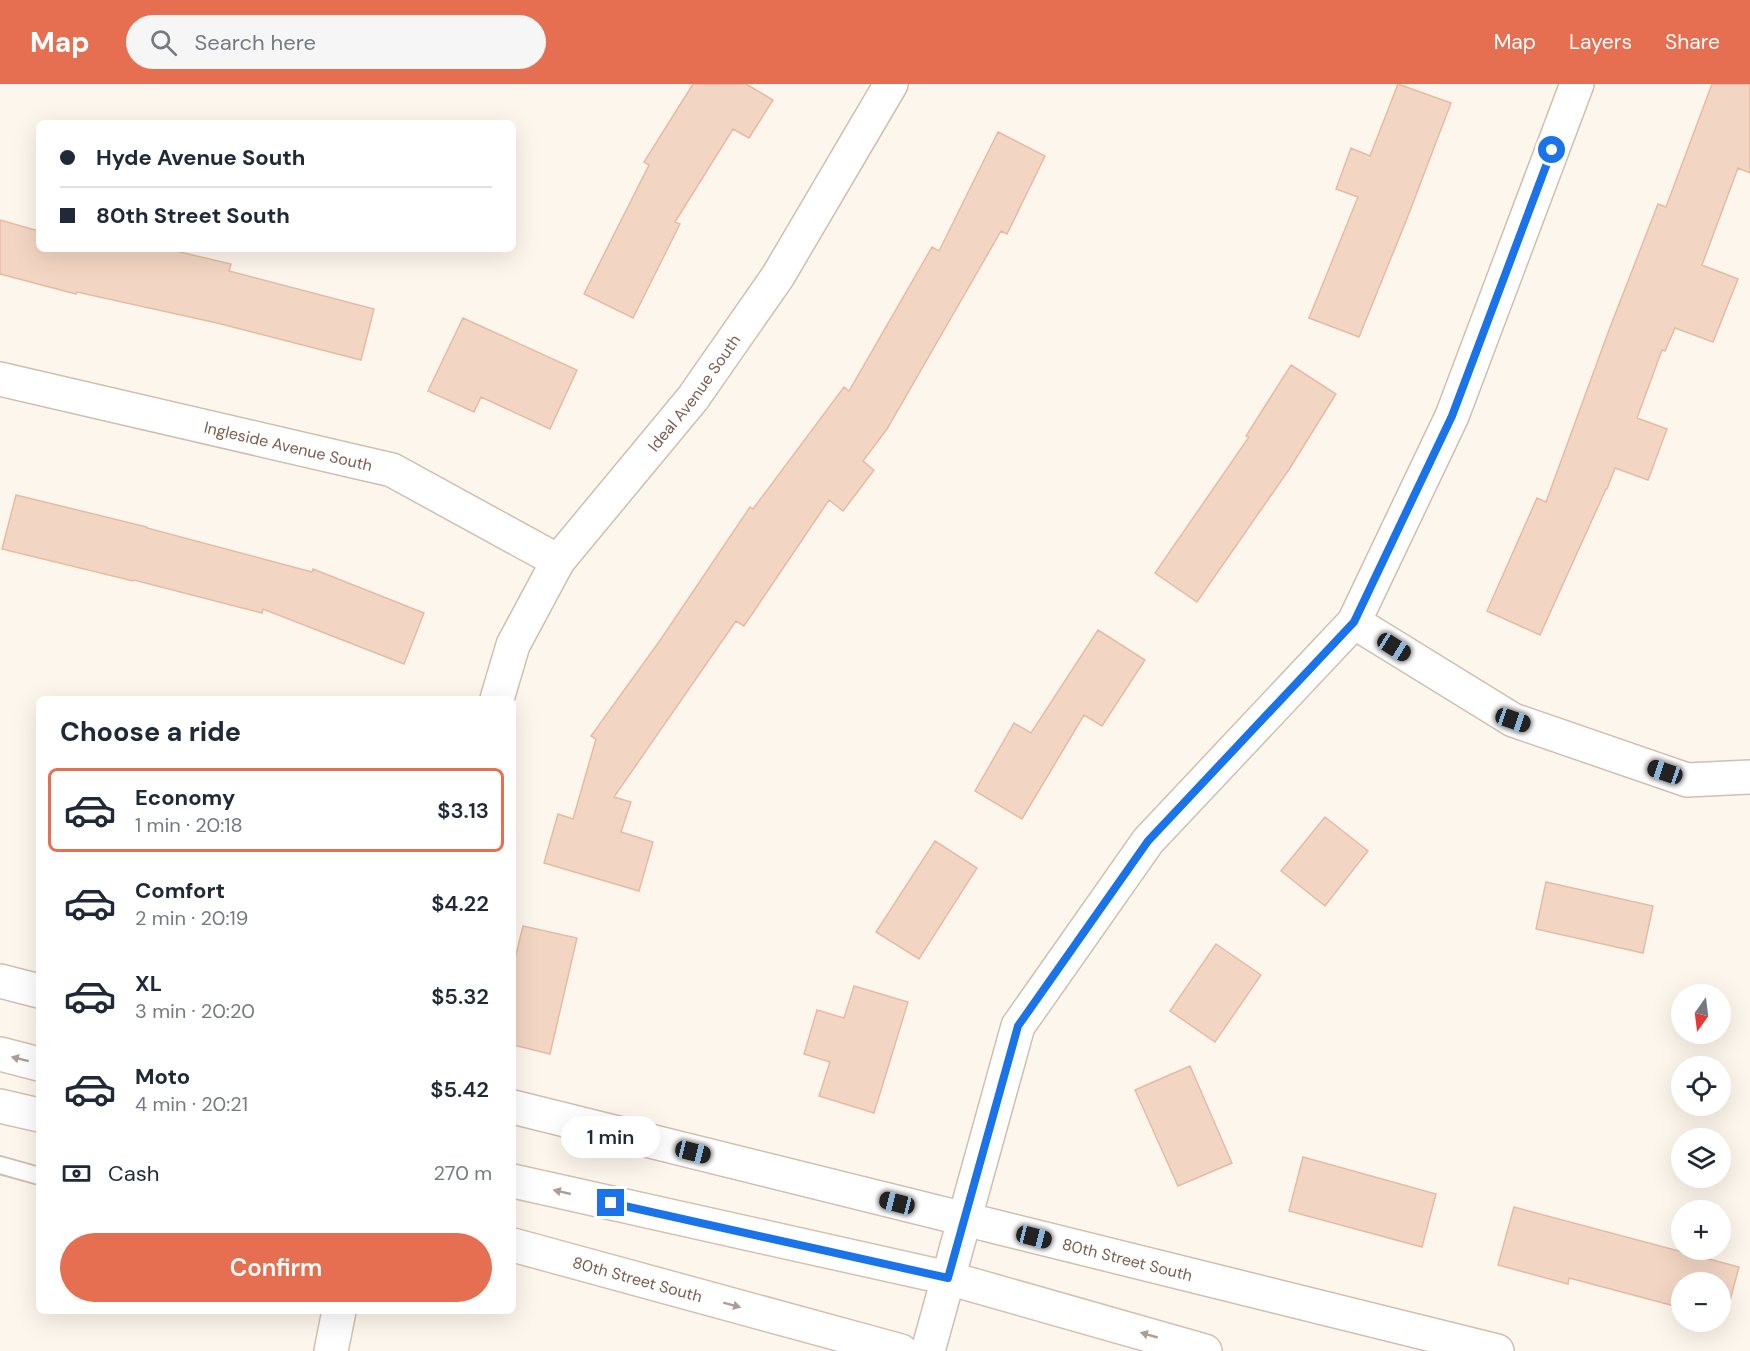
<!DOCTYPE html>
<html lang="en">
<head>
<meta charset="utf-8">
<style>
	:root { --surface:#fff; --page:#f6f6f7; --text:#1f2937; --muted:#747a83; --line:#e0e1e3; --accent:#e76f51 }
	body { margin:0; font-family:"DM Sans",sans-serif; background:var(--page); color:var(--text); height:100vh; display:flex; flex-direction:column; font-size:22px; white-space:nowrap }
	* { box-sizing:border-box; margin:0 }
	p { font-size:20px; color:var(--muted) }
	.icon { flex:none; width:33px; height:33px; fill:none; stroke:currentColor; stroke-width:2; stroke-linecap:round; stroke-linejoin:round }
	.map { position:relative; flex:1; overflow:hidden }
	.sheet { position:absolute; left:36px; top:612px; width:480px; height:618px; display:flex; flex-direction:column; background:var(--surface); border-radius:9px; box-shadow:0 6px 24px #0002 }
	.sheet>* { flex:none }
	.guide { position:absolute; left:36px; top:36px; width:480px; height:132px; border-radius:9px; box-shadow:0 6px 24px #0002; display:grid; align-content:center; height:132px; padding:0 24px; background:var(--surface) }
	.needle { width:39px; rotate:194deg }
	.controls { position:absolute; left:1671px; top:900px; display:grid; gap:12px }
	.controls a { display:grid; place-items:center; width:60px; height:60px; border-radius:50%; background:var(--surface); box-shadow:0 6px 24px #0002; font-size:30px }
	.end { position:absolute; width:27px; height:27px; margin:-14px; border:8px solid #1a73e8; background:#fff; box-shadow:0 0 0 3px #fff }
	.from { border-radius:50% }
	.bubble { position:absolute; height:42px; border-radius:21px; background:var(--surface); box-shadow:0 6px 24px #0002; font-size:20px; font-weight:600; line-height:42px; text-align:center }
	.car { position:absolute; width:18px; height:36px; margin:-18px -9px; border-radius:8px; box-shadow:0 0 4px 2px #0007; background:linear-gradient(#222 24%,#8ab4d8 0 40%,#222 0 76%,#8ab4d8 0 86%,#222 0) }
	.guide b { display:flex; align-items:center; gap:21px; height:57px; font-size:22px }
	.guide b+b { border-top:2px solid var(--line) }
	.guide i { width:15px; height:15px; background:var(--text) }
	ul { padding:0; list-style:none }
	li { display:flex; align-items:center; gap:18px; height:84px; margin:0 12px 9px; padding:0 12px; border:3px solid transparent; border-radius:9px }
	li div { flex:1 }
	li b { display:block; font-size:22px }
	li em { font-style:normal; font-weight:600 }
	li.selected { border-color:var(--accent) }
	li>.icon { width:54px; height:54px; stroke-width:1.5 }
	h2 { padding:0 24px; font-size:27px; line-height:72px }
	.pay { display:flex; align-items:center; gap:15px; height:66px; padding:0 24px; font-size:22px }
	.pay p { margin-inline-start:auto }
	.primary-button { display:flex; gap:12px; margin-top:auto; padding:12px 24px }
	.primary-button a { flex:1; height:69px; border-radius:36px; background:var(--accent); color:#fff; font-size:24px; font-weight:600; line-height:69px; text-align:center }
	header { display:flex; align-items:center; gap:36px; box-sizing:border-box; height:84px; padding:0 30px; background:var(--accent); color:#fff }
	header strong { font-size:28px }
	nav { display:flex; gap:33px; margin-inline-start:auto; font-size:21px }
	.search { width:420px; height:54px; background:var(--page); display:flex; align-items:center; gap:15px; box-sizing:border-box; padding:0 21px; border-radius:33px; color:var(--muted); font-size:22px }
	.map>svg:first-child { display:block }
</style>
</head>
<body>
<header>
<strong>Map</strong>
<div class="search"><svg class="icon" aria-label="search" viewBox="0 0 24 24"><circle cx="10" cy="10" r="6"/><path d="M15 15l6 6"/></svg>Search here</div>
<nav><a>Map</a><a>Layers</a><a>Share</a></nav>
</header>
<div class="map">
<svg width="1750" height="1267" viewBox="0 0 1750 1267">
	<rect width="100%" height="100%" fill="#fdf6ec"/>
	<!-- building -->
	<path fill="#f3d5c3" stroke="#e6bba3" stroke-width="1.5" d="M 693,0 L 746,0 L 773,16 L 749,54 L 733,45 L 675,138 L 680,140 L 633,234 L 584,210 L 649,81 L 644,78 Z
		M 1398,0 L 1451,19 L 1408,132 L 1359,253 L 1309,234 L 1358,113 L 1336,105 L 1351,64 L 1370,72 Z
		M 1712,0 L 1750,0 L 1750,89 L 1738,84 L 1702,181 L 1738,195 L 1713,258 L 1675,244 L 1665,267 L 1662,266 L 1637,334 L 1667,345 L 1648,396 L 1615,384 L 1607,405 L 1606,405 L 1540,551 L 1487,527 L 1537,414 L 1546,418 L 1609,246 L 1658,120 L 1666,123 Z
		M 998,48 L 1045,72 L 1007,150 L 1001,147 L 887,345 L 863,377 L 874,386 L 843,427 L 829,416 L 744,542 L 736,537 L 614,713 L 631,718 L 621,748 L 653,758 L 639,807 L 544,779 L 558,730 L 573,735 L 596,655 L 591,652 L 661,555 L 750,423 L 753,425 L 844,303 L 849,307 L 932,163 L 939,167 Z
		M 0,136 L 39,147 L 39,165 L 167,165 L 231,180 L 229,187 L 374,225 L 361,276 L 217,239 L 77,208 L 76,210 L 0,190 Z
		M 463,234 L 577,286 L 550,345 L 481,313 L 474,328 L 428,307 Z
		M 1291,281 L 1336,310 L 1290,384 L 1197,518 L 1155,489 L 1249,353 L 1246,352 Z
		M 16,411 L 147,443 L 147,444 L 312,488 L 313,485 L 424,529 L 404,580 L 263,525 L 262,529 L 134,496 L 133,497 L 2,465 Z
		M 1098,546 L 1145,576 L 1102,642 L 1084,631 L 1022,735 L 975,707 L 1014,639 L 1031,649 Z
		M 1325,733 L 1368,767 L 1325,822 L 1281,787 Z
		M 935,757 L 977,784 L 919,875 L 876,848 Z
		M 1546,798 L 1653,822 L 1643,869 L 1536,845 Z
		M 523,842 L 577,854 L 550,970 L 513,961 L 513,883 Z
		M 1216,860 L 1261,891 L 1215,958 L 1170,927 Z
		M 854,902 L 908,918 L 874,1029 L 819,1012 L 830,978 L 804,970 L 817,926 L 844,934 Z
		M 1190,982 L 1232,1079 L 1178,1102 L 1135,1006 Z
		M 1303,1073 L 1436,1110 L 1422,1163 L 1289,1127 Z
		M 1514,1123 L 1739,1183 L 1725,1235 L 1720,1234 L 1720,1198 L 1682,1198 L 1682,1224 L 1569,1194 L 1568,1200 L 1498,1181 Z"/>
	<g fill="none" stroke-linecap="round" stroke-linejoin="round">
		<!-- lane casing -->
		<g stroke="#d1beb0" stroke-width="20">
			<path id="lane" d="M 0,1081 L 39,1092"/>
		</g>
		<!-- street casing -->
		<g stroke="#d1beb0" stroke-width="36">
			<g id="street">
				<path id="s1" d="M 0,295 L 392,386 L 558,477"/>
				<path d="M 1354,538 L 1513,636 L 1687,696 L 1750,693"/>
				<path id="s2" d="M 497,615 L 513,561 L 558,477 L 693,314 L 778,192 L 891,0"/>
				<path d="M 0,897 L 39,907"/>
				<path id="s3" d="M 513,1023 L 1497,1267"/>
				<path d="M 928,1267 L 1018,942 L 1148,757 L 1354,538 L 1452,332 L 1577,0"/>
			</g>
		</g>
		<!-- secondary casing -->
		<g stroke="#d6c0b0" stroke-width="36">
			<g id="secondary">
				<path d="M 0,970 L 39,980"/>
				<path d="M 0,1022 L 39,1031"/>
				<path d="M 513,1097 L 948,1194 L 1205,1267"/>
				<path id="s4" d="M 513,1161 L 901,1267"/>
				<path d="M 331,1267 L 339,1227"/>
			</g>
		</g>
		<!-- lane -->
		<use href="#lane" stroke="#fff" stroke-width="16"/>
		<!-- street -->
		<use href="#street" stroke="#fff" stroke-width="33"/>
		<!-- secondary -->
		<use href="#secondary" stroke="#fff" stroke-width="33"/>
	</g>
	<!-- one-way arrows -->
	<defs><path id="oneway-solid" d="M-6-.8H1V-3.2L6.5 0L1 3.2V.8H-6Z" transform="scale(1.5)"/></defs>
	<g fill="#af9d94">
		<use href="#oneway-solid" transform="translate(20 975) rotate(-166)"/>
		<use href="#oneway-solid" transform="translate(562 1108) rotate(-167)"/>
		<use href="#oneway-solid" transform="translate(732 1221) rotate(15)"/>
		<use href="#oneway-solid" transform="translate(1149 1251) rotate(-164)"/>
	</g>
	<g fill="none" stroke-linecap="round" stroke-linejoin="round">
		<!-- route -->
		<path stroke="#1a73e8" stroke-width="8" d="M 611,1119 L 948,1194 L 1018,942 L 1148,757 L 1354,538 L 1452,332 L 1552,66"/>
	</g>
	<g text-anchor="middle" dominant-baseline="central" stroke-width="5" stroke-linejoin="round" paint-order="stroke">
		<!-- street labels -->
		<g font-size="16" fill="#7a5c4d" stroke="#fffaf3">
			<text stroke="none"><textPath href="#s2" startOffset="368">Ideal Avenue South</textPath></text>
			<text stroke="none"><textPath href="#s1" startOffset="296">Ingleside Avenue South</textPath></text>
			<text stroke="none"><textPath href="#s3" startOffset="633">80th Street South</textPath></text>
			<text stroke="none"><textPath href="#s4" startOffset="129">80th Street South</textPath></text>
		</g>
	</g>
</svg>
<div class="controls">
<a><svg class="needle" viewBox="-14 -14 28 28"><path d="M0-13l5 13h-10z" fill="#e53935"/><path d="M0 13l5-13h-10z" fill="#747a83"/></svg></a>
<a><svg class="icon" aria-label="locate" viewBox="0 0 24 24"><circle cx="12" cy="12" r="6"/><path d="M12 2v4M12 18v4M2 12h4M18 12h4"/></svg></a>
<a><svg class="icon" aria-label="layers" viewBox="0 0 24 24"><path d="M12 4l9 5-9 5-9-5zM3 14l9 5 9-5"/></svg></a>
<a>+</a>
<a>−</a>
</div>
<i class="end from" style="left:1552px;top:66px"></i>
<i class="end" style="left:611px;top:1119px"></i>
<div class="bubble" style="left:561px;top:1032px;width:99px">1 min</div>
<i class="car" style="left:1394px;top:563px;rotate:122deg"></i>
<i class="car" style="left:1513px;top:636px;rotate:109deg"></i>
<i class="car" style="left:1665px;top:688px;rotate:289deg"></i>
<i class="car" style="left:693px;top:1068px;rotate:104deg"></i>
<i class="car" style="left:897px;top:1119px;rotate:284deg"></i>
<i class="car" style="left:1034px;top:1153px;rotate:104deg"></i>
<div class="guide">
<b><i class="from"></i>Hyde Avenue South</b>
<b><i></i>80th Street South</b>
</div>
<section class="sheet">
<h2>Choose a ride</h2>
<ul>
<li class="selected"><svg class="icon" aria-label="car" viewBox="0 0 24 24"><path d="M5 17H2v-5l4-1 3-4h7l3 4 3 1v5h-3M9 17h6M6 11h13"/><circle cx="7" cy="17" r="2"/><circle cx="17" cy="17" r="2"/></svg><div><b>Economy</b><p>1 min · 20:18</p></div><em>$3.13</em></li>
<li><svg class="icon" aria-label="car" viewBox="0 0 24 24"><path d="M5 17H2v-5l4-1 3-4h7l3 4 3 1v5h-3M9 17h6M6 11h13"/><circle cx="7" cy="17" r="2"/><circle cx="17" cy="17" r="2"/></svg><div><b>Comfort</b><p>2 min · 20:19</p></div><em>$4.22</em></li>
<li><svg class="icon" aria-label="car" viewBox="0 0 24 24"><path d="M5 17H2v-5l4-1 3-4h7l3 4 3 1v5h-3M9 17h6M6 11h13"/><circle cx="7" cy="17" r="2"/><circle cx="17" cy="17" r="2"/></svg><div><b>XL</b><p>3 min · 20:20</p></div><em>$5.32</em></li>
<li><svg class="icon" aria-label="car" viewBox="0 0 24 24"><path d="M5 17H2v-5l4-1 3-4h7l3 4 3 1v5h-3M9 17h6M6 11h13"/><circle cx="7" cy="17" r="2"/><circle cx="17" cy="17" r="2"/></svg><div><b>Moto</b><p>4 min · 20:21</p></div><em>$5.42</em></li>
</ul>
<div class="pay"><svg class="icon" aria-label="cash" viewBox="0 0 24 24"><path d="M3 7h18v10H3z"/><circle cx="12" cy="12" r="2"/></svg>Cash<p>270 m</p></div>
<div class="primary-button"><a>Confirm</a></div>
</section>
</div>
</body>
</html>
